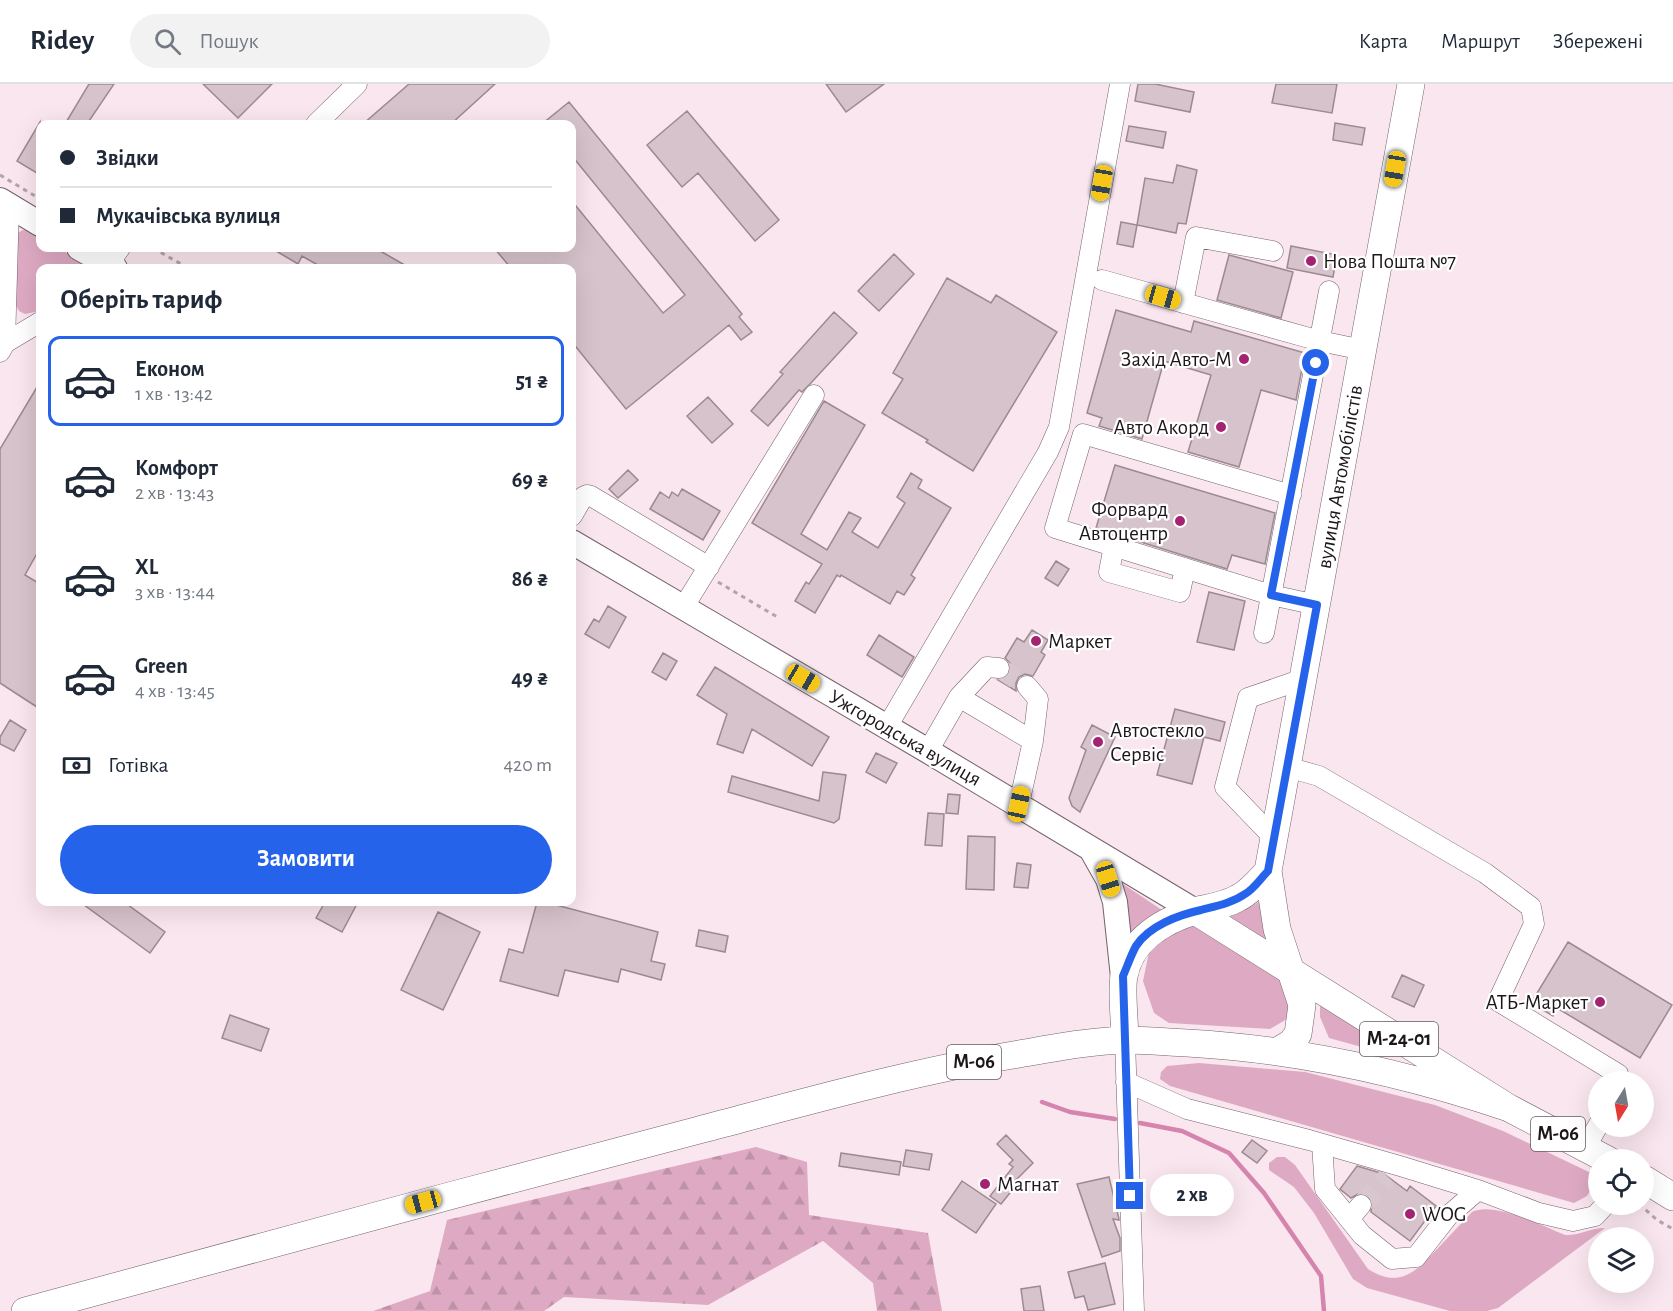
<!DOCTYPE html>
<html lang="uk">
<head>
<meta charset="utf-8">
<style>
	:root { --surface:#fff; --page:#f2f2f3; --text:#1f2937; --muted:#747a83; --line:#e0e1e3; --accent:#2563eb }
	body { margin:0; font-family:"Alegreya Sans",sans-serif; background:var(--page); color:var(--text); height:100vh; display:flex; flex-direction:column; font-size:22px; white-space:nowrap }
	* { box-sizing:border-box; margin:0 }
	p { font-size:20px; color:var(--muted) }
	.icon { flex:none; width:33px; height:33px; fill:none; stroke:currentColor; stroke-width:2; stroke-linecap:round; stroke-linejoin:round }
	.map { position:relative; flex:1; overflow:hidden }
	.sheet { position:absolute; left:36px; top:180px; width:540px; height:642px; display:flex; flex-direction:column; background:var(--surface); border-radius:12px; box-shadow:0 6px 24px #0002 }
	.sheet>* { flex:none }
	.hud { position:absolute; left:36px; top:36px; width:540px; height:132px; border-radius:12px; box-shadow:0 6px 24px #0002; display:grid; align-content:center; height:132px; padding:0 24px; background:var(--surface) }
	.needle { width:39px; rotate:191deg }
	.controls { position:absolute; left:1588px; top:987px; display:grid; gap:12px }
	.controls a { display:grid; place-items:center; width:66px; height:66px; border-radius:50%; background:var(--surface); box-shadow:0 6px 24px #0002; font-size:30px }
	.end { position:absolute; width:27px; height:27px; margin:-14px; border:8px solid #2563eb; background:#fff; box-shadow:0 0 0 3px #fff }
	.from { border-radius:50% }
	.bubble { position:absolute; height:42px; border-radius:21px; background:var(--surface); box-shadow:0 6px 24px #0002; font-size:20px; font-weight:700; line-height:42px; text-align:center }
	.car { position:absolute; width:18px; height:36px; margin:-18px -9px; border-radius:8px; box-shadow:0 0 4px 2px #0007; background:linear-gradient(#f5c518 24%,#345 0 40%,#f5c518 0 76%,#345 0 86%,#f5c518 0) }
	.hud b { display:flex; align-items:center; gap:21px; height:57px; font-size:22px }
	.hud b+b { border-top:2px solid var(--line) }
	.hud i { width:15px; height:15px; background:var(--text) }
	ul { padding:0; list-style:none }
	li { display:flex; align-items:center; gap:18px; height:90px; margin:0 12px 9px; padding:0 12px; border:3px solid transparent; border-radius:12px }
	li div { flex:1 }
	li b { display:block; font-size:22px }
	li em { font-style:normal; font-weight:700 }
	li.selected { border-color:var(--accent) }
	li>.icon { width:54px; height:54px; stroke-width:1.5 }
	h2 { padding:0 24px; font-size:27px; line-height:72px }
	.pay { display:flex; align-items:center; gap:15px; height:66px; padding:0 24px; font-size:22px }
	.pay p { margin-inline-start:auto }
	.cta { display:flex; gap:12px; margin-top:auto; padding:12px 24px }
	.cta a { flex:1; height:69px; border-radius:36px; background:var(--accent); color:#fff; font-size:24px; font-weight:700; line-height:69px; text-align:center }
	header { display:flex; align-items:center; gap:36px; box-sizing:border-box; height:84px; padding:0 30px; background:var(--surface); border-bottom:2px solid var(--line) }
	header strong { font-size:28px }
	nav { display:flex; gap:33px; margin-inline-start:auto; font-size:21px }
	.search { width:420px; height:54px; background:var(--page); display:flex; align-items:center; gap:15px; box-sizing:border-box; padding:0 21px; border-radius:33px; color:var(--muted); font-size:22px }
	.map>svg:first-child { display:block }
</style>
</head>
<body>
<header>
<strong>Ridey</strong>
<div class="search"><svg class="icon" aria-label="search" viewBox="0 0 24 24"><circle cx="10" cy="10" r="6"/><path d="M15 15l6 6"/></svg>Пошук</div>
<nav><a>Карта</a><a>Маршрут</a><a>Збережені</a></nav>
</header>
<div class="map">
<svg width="1673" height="1227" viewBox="0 0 1673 1227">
	<defs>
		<pattern id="forest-firs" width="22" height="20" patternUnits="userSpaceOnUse" patternTransform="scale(1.5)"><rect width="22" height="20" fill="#deaac3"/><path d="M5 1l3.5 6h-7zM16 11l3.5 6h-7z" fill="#be92a7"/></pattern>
	</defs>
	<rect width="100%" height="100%" fill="#fae6ef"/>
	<!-- green -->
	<path fill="#deaac3" d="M 23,146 L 29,147 L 40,153 L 40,164 L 58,164 L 93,184 L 40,184 L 40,227 L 25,230 L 19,227 L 16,221 L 17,149 Z
		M 1120,798 L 1171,832 L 1129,861 Z
		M 1265,815 L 1266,859 L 1224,836 Z
		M 1194,840 L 1281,890 L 1293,906 L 1287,935 L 1270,945 L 1169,939 L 1154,929 L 1143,897 L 1149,868 L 1166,849 Z
		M 1320,914 L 1383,952 L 1381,960 L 1369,965 L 1329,954 L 1320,933 Z
		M 1199,979 L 1305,988 L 1435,1021 L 1503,1047 L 1591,1089 L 1594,1100 L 1587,1112 L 1574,1119 L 1170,1002 L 1160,995 L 1161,988 L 1167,982 Z
		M 1277,1073 L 1285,1073 L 1295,1081 L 1368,1185 C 1401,1206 1417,1186 1439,1163 C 1450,1151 1461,1140 1472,1128 C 1494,1117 1542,1142 1565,1151 C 1579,1152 1590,1144 1605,1144 L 1498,1224 L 1487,1227 L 1450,1227 L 1367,1204 L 1353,1195 L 1314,1129 L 1294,1103 L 1269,1086 L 1269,1079 Z"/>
	<!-- forest -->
	<path fill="url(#forest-firs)" d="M 756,1063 L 807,1078 L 809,1131 L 928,1149 L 942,1227 L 877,1227 L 873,1199 L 823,1157 L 708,1221 L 564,1213 L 544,1227 L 373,1227 L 430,1207 L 447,1136 Z"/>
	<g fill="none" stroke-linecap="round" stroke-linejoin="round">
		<!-- stream -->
		<path stroke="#d584ae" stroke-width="4.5" d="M 1042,1018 L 1070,1028 L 1115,1035
			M 1140,1039 L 1182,1047 L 1229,1069 L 1264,1109 L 1321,1192 L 1324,1227"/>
	</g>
	<!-- building -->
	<path fill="#d7c3cc" stroke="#9c8992" stroke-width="1.5" d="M 89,0 L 114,0 L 87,40 L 65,40 Z
		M 203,0 L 272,0 L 238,34 Z
		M 409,0 L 495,0 L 451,40 L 363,40 Z
		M 826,0 L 884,0 L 846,28 Z
		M 1138,0 L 1155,0 L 1194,8 L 1190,28 L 1135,17 Z
		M 1276,0 L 1337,0 L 1332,29 L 1272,19 Z
		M 569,18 L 742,230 L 739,233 L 752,248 L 741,256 L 729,241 L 626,325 L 572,258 L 572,184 L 511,184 L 494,164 L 572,164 L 572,117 L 663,229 L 685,211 L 572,72 L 572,40 L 542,40 Z
		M 687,27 L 779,136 L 755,157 L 698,89 L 682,103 L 647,61 Z
		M 40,38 L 40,91 L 17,77 Z
		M 1335,39 L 1365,44 L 1362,61 L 1333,56 Z
		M 1129,42 L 1166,48 L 1163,64 L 1126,57 Z
		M 1177,81 L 1197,86 L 1186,140 L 1178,139 L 1176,149 L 1137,141 L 1145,94 L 1173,99 Z
		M 1121,138 L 1137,141 L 1133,163 L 1117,160 Z
		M 1291,162 L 1337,171 L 1333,193 L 1287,184 Z
		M 271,164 L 375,164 L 410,184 L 323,184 L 302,172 L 298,180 Z
		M 894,170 L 914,190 L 879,227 L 858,207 Z
		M 1229,171 L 1293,188 L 1281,234 L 1217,216 Z
		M 947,194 L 991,219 L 996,211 L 1057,248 L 973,387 L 926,358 L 928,356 L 882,329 L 903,295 L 893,289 Z
		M 1116,226 L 1191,248 L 1194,237 L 1305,269 L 1296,316 L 1261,306 L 1239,383 L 1188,368 L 1211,291 L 1164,277 L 1142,355 L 1099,342 L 1102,334 L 1087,329 Z
		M 834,228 L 857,249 L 810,300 L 802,308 L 799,306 L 768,342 L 751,327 L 783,290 L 780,288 Z
		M 40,298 L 40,464 L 25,491 L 40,500 L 40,625 L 0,599 L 0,365 Z
		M 708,313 L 733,340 L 712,359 L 687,332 Z
		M 824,317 L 865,341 L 801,450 L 827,466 L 849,428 L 861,434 L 852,448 L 878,464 L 905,419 L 897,413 L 911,389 L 922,396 L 918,404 L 951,424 L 911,491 L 915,494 L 904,511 L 897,507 L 890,520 L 841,491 L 840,493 L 837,491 L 815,529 L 795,517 L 806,498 L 809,500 L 822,480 L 752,439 Z
		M 1115,381 L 1275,429 L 1265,480 L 1232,471 L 1227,485 L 1096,444 Z
		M 628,386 L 638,396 L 618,414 L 609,405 Z
		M 682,405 L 720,427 L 703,456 L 650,425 L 660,408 L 669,414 L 672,408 L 678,412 Z
		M 1056,477 L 1069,485 L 1058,502 L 1045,494 Z
		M 1209,508 L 1245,517 L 1234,566 L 1197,558 Z
		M 608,522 L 626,533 L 609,564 L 585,550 L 594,535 L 599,538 Z
		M 1032,546 L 1048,556 L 1041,568 L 1045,571 L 1033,592 L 1025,590 L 1019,593 L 1016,599 L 1016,607 L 998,596 L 1005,595 L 1009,590 L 1010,579 L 1005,574 L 1017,554 L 1024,558 Z
		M 879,551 L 914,573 L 902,593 L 867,571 Z
		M 663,569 L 677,577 L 666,596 L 652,588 Z
		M 715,583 L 829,653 L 812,682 L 752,645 L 743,669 L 717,660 L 727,630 L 697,611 Z
		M 1175,625 L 1225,638 L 1220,657 L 1204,653 L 1192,700 L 1157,691 Z
		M 10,636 L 26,646 L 14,667 L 0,660 L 0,653 Z
		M 1092,641 L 1115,653 L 1080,728 L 1072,722 L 1069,714 L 1086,666 L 1081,663 Z
		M 876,669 L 897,679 L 886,699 L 866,688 Z
		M 823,688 L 846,691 L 839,735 L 834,739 L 728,708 L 732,692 L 819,717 Z
		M 948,710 L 960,711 L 958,730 L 946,729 Z
		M 928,729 L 944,730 L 942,762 L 925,761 Z
		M 968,752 L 995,753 L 994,806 L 966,805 Z
		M 1017,779 L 1031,781 L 1028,804 L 1014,803 Z
		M 80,818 L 124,818 L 165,848 L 150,869 Z
		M 325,818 L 358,818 L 342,848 L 316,834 Z
		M 537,818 L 545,818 L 658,848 L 651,877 L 665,880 L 661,896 L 621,885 L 618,898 L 565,886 L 558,912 L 500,897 L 509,865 L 523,869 Z
		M 438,828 L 480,848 L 443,926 L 401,906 Z
		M 699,846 L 728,852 L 725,868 L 696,862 Z
		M 1568,858 L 1672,921 L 1640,974 L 1557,924 L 1553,932 L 1531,919 Z
		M 1402,891 L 1424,901 L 1414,923 L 1392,913 Z
		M 230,931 L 269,945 L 261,967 L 222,954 Z
		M 1006,1051 L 1033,1079 L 1015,1097 L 1018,1099 L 1001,1120 L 990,1112 L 1013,1083 L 1009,1080 L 1013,1076 L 997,1060 Z
		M 1252,1056 L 1267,1067 L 1257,1079 L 1242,1068 Z
		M 906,1066 L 932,1070 L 929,1086 L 903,1082 Z
		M 841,1069 L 901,1078 L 899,1091 L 839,1082 Z
		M 1357,1082 L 1384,1090 L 1407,1107 L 1410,1102 L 1436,1122 L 1410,1157 L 1371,1128 L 1372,1118 L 1368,1112 L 1358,1110 L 1351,1114 L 1340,1105 Z
		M 1109,1093 L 1119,1135 L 1119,1136 L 1113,1135 L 1120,1154 L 1120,1167 L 1102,1173 L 1077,1100 Z
		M 962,1097 L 996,1120 L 976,1149 L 942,1126 Z
		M 1105,1179 L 1115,1220 L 1088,1226 L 1084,1212 L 1075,1214 L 1068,1188 Z
		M 1040,1202 L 1044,1227 L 1024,1227 L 1021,1205 Z"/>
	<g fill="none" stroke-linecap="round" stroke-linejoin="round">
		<!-- minor-tunnel -->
		<path stroke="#d9c7cf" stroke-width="20" stroke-dasharray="20 10" stroke-linecap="butt" d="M 999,584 L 1027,602
			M 1361,1121 L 1388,1093"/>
		<!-- minor casing -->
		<g stroke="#74626b" stroke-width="21">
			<path id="minor" d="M 316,40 L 357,0
				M 108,181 L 120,164
				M 1102,196 L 1320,257 L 1363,266
				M 1183,219 L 1196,153 L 1273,167
				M 5,259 L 40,238
				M 0,268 L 5,259 L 9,122
				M 1291,411 L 1083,350 L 1055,444 L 1271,511 L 1317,521
				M 572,432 L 583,413 L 587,411 L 591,412 L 709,483
				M 1114,462 L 1109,488 L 1180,508 L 1185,484
				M 683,524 L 814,311
				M 1264,549 L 1329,207
				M 1027,602 L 1038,615 L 1033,657
				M 959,613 L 987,583 L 999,584
				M 887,643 L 1048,368 L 1059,343 L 1120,0
				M 928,667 L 959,613 L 1033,657 L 1019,720
				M 1287,683 L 1319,692 L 1485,789 L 1531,823 L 1534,840 L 1498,917 L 1618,990 L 1617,998
				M 1274,754 L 1225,703 L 1248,614 L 1303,595
				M 1125,956 L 1134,1227
				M 1126,998 L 1187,1025 L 1309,1056 L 1400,1082 L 1478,1106 L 1539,1129 L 1573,1137 L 1595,1132 L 1606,1120
				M 1322,1060 L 1325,1105 L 1362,1151 L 1392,1175 L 1416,1173 L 1448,1132 L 1478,1106
				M 1585,1064 L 1599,1040
				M 1349,1135 L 1361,1121"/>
		</g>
		<!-- major casing -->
		<g stroke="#74626b" stroke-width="26">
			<path id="major" d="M 0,116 L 40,140
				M 79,164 L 115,184
				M 572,458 L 928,667 L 1195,827
				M 1091,765 L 1108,795 L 1115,818 L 1123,893"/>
		</g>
		<!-- highway casing -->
		<g stroke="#74626b" stroke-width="28">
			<path id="highway" d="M 1195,827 L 1509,1024 L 1608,1076
				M 1125,956 C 1125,940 1121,906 1124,892 C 1131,854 1164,836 1198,826 C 1212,823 1226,821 1238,814 C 1250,808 1259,797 1268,787
				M 1278,967 L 1291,959 L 1298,950 L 1302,921 L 1277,845 L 1268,787 L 1411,0
				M 1644,1095 L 1673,1113
				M 25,1227 C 249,1165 474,1105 699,1046 C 805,1018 911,988 1019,970 C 1054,964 1090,957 1125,956 C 1146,956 1166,958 1187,959 C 1296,965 1405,989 1509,1024"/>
		</g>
		<!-- path -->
		<path stroke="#b3a3aa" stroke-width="3" stroke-dasharray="4.5 4.5" stroke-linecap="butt" d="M 0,91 L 40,115
			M 153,164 L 188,184
			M 718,498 L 779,534
			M 1639,1120 L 1657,1136 L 1673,1145"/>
		<!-- minor -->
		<use href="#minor" stroke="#fff" stroke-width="20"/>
		<!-- major -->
		<use href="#major" stroke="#fff" stroke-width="24"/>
		<!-- highway -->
		<use href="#highway" stroke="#fff" stroke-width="27"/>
	</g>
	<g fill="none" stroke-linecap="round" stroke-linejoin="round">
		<!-- route -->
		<path stroke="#2563eb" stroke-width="8" d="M 1130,1112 L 1123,892 C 1127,883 1131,871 1136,862 C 1149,842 1178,831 1201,826 C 1216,822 1232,819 1245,810 C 1254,805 1261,794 1268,787 L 1317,521 L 1271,511 L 1316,279"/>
	</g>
	<!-- markers -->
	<g fill="#a32272" stroke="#fff" stroke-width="2">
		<circle cx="1311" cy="177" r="6"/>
		<circle cx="1244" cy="275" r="6"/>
		<circle cx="1221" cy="343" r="6"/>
		<circle cx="1180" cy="437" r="6"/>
		<circle cx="1036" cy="557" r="6"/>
		<circle cx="1098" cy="658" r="6"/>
		<circle cx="1600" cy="918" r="6"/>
		<circle cx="985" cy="1100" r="6"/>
		<circle cx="1410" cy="1130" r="6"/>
	</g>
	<g text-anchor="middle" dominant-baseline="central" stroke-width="4.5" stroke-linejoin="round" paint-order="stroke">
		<!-- shield labels -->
		<g fill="#fff" stroke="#615c5e" stroke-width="1.5">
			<rect x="1360" y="938" width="78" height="34" rx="4.5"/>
			<rect x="947" y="961" width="54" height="34" rx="4.5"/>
			<rect x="1531" y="1033" width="54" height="34" rx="4.5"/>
		</g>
		<g font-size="20" font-weight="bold" fill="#1d1619">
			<text x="1399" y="955">М-24-01</text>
			<text x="974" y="978">М-06</text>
			<text x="1558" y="1050">М-06</text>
		</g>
		<!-- poi labels -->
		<g font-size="21" fill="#1d1619" stroke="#fff" text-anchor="start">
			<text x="1323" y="177">Нова Пошта №7</text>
			<text x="1232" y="275" text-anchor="end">Захід Авто-М</text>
			<text x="1209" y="343" text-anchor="end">Авто Акорд</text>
			<text x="1168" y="425" text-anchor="end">Форвард<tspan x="1168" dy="24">Автоцентр</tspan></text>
			<text x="1048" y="557">Маркет</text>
			<text x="1110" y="646">Автостекло<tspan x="1110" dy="24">Сервіс</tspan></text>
			<text x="1588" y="918" text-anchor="end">АТБ-Маркет</text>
			<text x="997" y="1100">Магнат</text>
			<text x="1422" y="1130">WOG</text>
		</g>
		<!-- street labels -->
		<g font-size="21" fill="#1d1619" stroke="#fff">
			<text transform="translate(1340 393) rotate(-80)">вулиця Автомобілістів</text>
			<text transform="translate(905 654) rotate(30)">Ужгородська вулиця</text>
		</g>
	</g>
</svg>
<div class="controls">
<a><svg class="needle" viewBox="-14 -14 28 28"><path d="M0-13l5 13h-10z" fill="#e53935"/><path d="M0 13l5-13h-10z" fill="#747a83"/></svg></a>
<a><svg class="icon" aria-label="locate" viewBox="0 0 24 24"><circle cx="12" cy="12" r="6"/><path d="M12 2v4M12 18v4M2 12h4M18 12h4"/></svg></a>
<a><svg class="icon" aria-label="layers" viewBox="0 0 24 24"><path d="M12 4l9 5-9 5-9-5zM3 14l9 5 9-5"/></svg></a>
</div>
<i class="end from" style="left:1316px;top:279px"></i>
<i class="end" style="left:1130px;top:1112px"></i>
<div class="bubble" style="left:1150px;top:1090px;width:84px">2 хв</div>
<i class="car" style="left:1395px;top:85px;rotate:190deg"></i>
<i class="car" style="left:1102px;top:99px;rotate:190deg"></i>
<i class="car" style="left:1163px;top:213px;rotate:106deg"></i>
<i class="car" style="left:803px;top:594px;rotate:120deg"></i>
<i class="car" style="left:1019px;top:720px;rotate:12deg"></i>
<i class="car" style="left:1108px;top:795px;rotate:163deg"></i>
<i class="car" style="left:423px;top:1118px;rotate:255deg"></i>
<div class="hud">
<b><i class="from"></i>Звідки</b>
<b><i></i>Мукачівська вулиця</b>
</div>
<section class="sheet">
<h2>Оберіть тариф</h2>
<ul>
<li class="selected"><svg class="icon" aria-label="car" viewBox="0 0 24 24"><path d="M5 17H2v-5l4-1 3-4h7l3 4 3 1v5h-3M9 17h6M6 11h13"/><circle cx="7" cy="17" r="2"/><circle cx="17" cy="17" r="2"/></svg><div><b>Економ</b><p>1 хв · 13:42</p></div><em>51 ₴</em></li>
<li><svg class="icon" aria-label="car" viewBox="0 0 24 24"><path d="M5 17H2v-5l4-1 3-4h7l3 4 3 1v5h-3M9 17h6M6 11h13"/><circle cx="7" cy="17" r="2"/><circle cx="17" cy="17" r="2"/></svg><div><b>Комфорт</b><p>2 хв · 13:43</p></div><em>69 ₴</em></li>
<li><svg class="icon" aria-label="car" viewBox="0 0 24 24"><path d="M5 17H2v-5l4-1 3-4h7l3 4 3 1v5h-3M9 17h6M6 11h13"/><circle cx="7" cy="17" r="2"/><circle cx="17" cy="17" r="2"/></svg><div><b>XL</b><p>3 хв · 13:44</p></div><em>86 ₴</em></li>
<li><svg class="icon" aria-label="car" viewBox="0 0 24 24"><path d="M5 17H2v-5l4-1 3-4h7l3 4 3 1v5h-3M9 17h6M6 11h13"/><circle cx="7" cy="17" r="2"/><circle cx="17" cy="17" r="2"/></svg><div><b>Green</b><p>4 хв · 13:45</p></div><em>49 ₴</em></li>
</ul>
<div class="pay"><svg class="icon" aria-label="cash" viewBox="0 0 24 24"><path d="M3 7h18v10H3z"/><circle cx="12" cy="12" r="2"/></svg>Готівка<p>420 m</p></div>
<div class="cta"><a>Замовити</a></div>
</section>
</div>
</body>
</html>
